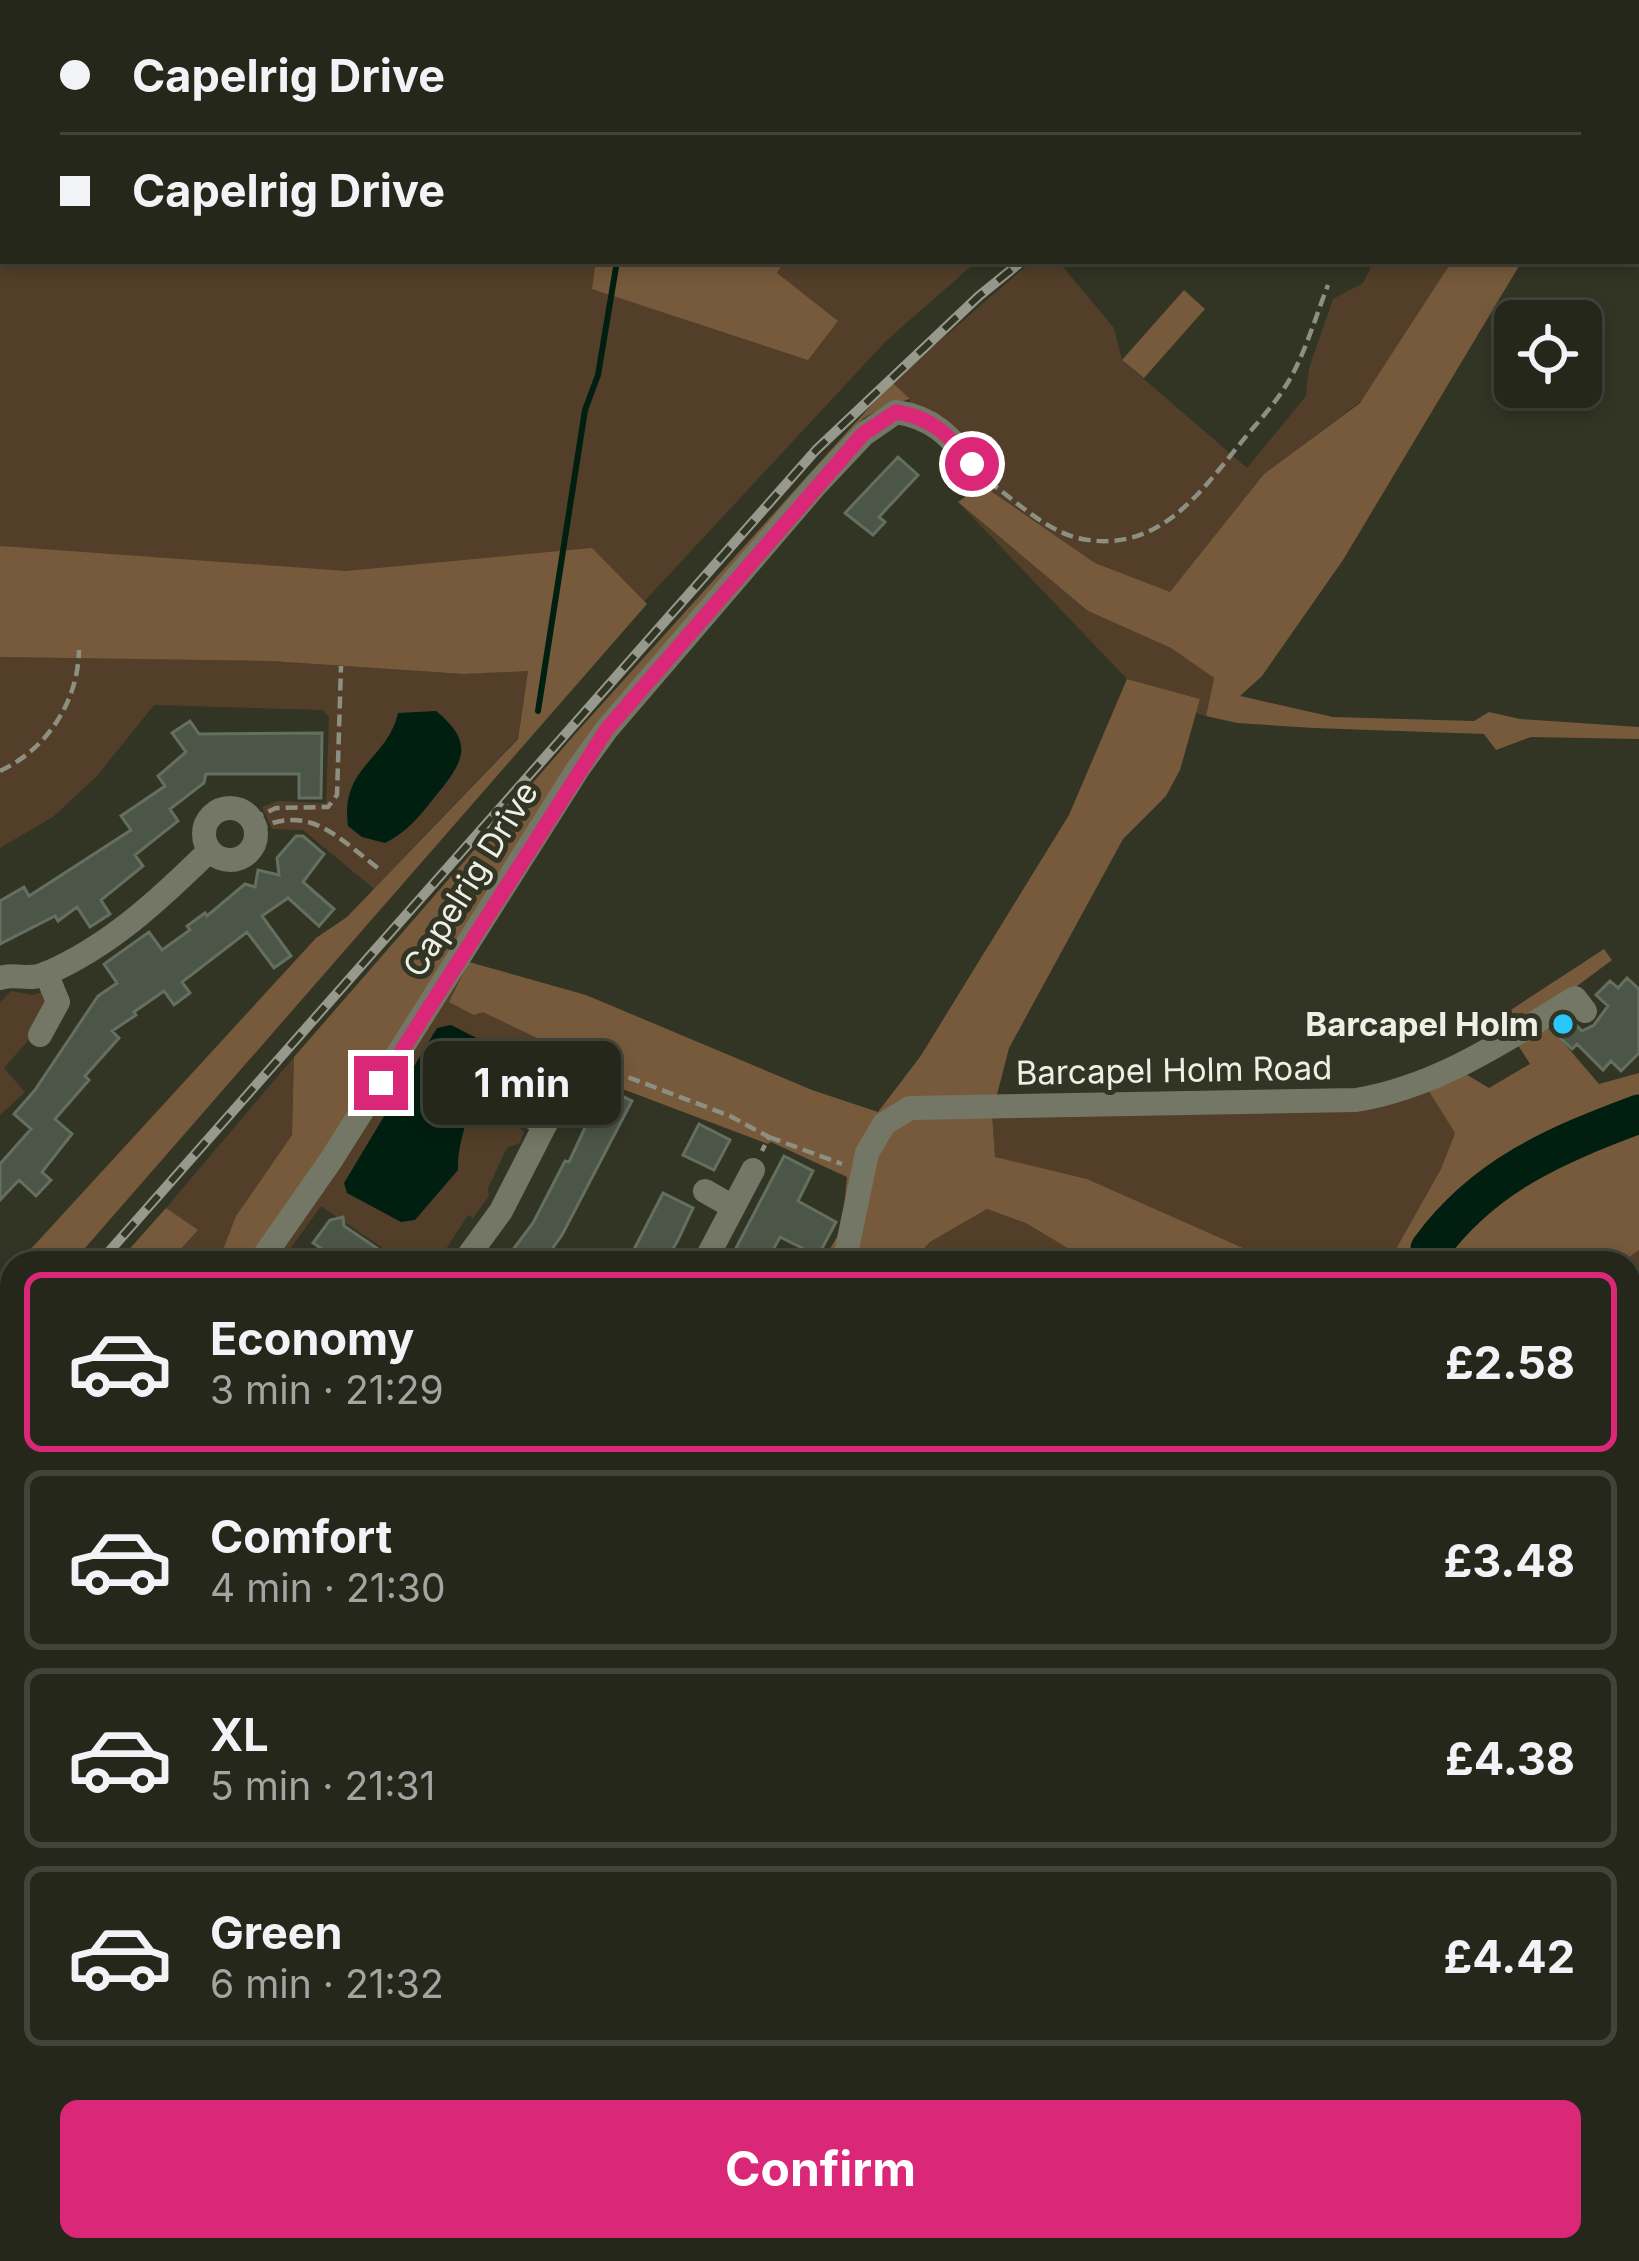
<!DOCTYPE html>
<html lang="en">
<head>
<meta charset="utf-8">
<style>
	:root { --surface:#26271b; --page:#2e2f24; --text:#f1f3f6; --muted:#a4a5a3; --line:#42443a; --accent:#db2777 }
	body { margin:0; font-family:Inter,sans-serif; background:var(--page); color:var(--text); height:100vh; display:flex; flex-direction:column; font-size:45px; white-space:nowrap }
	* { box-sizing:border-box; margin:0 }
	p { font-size:39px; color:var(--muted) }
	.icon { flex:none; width:66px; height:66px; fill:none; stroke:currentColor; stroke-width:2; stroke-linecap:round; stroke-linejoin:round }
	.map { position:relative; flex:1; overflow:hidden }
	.panel { position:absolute; left:0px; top:1251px; width:1641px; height:1011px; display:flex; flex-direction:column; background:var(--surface); border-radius:36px 36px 0 0; box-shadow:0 6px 18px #0003,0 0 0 3px var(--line) }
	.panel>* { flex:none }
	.guide { position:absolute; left:0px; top:0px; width:1641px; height:264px; box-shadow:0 6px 18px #0003,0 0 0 3px var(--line); display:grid; align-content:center; height:264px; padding:0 60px; background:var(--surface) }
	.controls { position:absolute; left:1494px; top:300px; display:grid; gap:24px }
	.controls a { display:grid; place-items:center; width:108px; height:108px; border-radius:18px; background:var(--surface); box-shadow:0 6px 18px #0003,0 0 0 3px var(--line); font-size:60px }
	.end { position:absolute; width:54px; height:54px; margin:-27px; border:15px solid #db2777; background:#fff; box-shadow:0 0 0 6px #fff }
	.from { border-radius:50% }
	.bubble { position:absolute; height:84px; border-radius:18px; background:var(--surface); box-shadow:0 6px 18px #0003,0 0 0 3px var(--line); font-size:39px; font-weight:700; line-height:84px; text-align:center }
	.guide b { display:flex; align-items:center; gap:42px; height:114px; font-size:45px }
	.guide b+b { border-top:3px solid var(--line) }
	.guide i { width:30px; height:30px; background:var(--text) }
	ul { padding:21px 0 0; list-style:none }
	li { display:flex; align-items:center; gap:36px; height:180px; margin:0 24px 18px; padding:0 36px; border:6px solid var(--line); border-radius:18px }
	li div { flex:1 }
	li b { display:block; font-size:45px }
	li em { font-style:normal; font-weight:700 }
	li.selected { border-color:var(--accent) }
	li>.icon { width:108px; height:108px; stroke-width:1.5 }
	.cta { display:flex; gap:24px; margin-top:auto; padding:24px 60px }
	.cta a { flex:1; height:138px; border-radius:18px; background:var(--accent); color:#fff; font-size:48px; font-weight:700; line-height:138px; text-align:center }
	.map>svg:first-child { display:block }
</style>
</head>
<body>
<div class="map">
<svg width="1639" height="2261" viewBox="0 0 1639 2261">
	<rect width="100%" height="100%" fill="#323424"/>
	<!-- green -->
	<path fill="#533f29" d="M 0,0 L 1318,0 L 3,3 L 3,261 L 977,261 L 886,341 L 612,636 L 0,628 Z
		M 1032,261 L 1058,261 L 1114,328 L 1122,360 L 1247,468 L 1306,396 L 1309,368 L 1333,299 L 1363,283 L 1374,261 L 1452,261 L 1364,399 L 1264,474 L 1170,593 L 1095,563 L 982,485 L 947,446 L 905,421 L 910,399 L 892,382 Z
		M 958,502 L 1088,611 L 1171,648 L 1214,678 L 1206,716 L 1196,713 L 1200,699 L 1127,679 Z
		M 0,657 L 271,661 L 464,674 L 528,670 L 518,738 L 374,889 L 303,830 L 272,829 L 262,807 L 278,801 L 326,803 L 329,718 L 323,710 L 154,705 L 97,776 L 53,817 L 0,848 Z
		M 469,962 L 483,1011 L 541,1040 L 561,1064 L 547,1095 L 533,1100 L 511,1090 L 497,1116 L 524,1131 L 520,1143 L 507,1148 L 488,1188 L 489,1196 L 473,1218 L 468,1215 L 437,1263 L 405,1263 L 321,1206 L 280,1263 L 267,1263 Z
		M 11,991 L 33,995 L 45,991 L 49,998 L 32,1036 L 4,1068 L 25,1092 L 0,1115 L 0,1002 Z
		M 294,1057 L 292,1135 L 236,1216 L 221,1259 L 218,1263 L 168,1263 L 197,1231 L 166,1208 Z
		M 1428,1090 L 1455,1133 L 1441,1169 L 1388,1263 L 1277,1263 L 1087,1179 L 995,1158 L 992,1114 Z
		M 987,1209 L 1026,1223 L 1092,1263 L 911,1263 L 930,1242 Z
		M 1639,1226 L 1639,1708 L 1629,1708 L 1629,1263 L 1563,1263 Z
		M 1358,2250 L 1558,2250 L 1559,2261 L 1359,2261 Z"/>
	<!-- forest -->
	<path fill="#775a3b" d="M 596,261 L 784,261 L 777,273 L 838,321 L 808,360 L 592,289 Z
		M 1452,261 L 1522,261 L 1343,560 L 1262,676 L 1240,696 L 1333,717 L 1474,721 L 1489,712 L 1520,719 L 1639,727 L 1639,739 L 1531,737 L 1496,750 L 1484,734 L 1314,728 L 1237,723 L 1206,716 L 1214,678 L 1171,648 L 1088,611 L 958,502 L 982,485 L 1095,563 L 1170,592 L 1264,474 L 1360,403 Z
		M 1184,290 L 1205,309 L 1144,378 L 1122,360 Z
		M 892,382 L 910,399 L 885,406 L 864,418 L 598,731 L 322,1159 L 248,1263 L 218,1263 L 236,1216 L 292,1135 L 294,1057 L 576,733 Z
		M 0,546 L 346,571 L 592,548 L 647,604 L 72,1263 L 18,1263 L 316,938 L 347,917 L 518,739 L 528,671 L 464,674 L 271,661 L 0,657 Z
		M 1127,679 L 1200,699 L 1180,770 L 1166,796 L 1123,839 L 1009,1048 L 992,1114 L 995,1157 L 1087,1179 L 1277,1263 L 1092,1263 L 1026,1223 L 987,1209 L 930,1242 L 911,1263 L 821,1263 L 842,1229 L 847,1177 L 771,1142 L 768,1144 L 588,1076 L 561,1064 L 541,1040 L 483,1012 L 474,1015 L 449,1002 L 469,962 L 586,995 L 812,1090 L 878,1112 L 920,1057 L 1069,815 Z
		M 1604,949 L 1612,960 L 1534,1018 L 1557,1035 L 1599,1084 L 1639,1073 L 1639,1250 L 1621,1263 L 1388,1263 L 1441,1169 L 1455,1133 L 1428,1090 L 1464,1073 L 1489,1088 L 1530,1064 L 1500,1017 Z
		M 166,1208 L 198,1230 L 168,1263 L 117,1263 Z
		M 1629,1496 L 1639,1501 L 1639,1725 L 1629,1724 Z
		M 1639,2082 L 1639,2261 L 1607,2261 L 1607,2250 L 1629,2250 L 1629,2084 Z
		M 341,2250 L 516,2250 L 514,2261 L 329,2261 Z"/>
	<!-- water -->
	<path fill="#011f11" d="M 436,711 C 477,744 462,764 434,798 C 419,817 407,832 385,843 L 362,837 L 348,826 C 340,766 387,761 398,713 Z
		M 451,1025 L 492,1046 C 483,1086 457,1129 458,1170 L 415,1220 L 401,1222 L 347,1193 L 344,1183 L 437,1028 Z"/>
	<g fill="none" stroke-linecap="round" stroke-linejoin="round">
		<!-- stream -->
		<path stroke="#011f11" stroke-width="6" d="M 662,3 L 663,0
			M 538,711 L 585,410 L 598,375 L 617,261
			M 1629,2085 L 1639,2085"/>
		<!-- river -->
		<path stroke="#011f11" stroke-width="39" d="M 1431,1263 L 1430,1249 C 1484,1175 1556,1145 1639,1114
			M 1629,2094 L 1639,2108"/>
	</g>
	<!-- building -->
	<path fill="#4c5648" stroke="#656f60" stroke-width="3" d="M 898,457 L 918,475 L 879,517 L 885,522 L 873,535 L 845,513 Z
		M 190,721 L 199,734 L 322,733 L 321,798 L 299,798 L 299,774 L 206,774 L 204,783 L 170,809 L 178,821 L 135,855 L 143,866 L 101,900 L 110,914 L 90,927 L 77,907 L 58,921 L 55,916 L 0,944 L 0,901 L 24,887 L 29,896 L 131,830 L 121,816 L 165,786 L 158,776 L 186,752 L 172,733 Z
		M 296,836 L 303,836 L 324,854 L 303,882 L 334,909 L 319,926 L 288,898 L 262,916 L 291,956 L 274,968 L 247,932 L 182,982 L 190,993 L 174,1005 L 164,991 L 134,1012 L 136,1015 L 112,1031 L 119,1038 L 85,1076 L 89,1080 L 55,1119 L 72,1134 L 42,1172 L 51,1180 L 36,1196 L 19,1180 L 0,1200 L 0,1164 L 31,1129 L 14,1114 L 35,1090 L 98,996 L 117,983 L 104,964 L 149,932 L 162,950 L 190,930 L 187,926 L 205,913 L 207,916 L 245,884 L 255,887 L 258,870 L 279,875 L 277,858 Z
		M 1627,978 L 1639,989 L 1639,1053 L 1621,1071 L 1611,1061 L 1603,1070 L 1577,1044 L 1572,1049 L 1553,1031 L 1571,1020 L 1582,1031 L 1594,1025 L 1608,1006 L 1596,995 L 1610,981 L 1618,988 Z
		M 604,1087 L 632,1101 L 562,1235 L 542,1263 L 503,1263 L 533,1223 L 565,1161 L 569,1162 Z
		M 699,1124 L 730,1140 L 714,1170 L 683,1155 Z
		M 784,1156 L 813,1171 L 798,1201 L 836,1222 L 818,1256 L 780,1237 L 766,1263 L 761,1263 L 735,1250 Z
		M 663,1193 L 693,1208 L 678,1240 L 665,1263 L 627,1263 Z
		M 343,1217 L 344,1226 L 399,1263 L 326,1263 L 331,1255 L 313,1243 L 330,1220 Z"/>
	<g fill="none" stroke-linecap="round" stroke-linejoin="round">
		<!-- path -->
		<path stroke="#8d8f82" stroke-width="4.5" stroke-dasharray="12 6" stroke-linecap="butt" d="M 988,481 C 1016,501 1047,532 1082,539 C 1157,553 1198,496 1239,445 C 1254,426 1272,408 1285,387 C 1304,358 1315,318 1328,285
			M 0,771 C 47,749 78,702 79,650
			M 252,819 L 276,808 L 328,807 L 337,795 L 341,666
			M 256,830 C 309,802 338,838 379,869
			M 578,1062 L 583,1060 L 730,1116 L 769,1137 L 762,1151
			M 769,1137 L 842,1164
			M 1258,2250 L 1259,2261
			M 487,2261 L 490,2250"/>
		<!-- minor -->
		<path stroke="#747765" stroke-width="24" d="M204 834a26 26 0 1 1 52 0a26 26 0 1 1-52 0Z
			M 0,978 C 16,973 29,981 45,974 C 109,947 160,899 209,851
			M 40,1035 L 58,1002 L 46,973
			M 516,1109 L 545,1124
			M 705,1191 L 733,1207
			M 259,1263 L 331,1160 L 578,769 L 607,729 L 816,485 L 864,434 L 896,412 C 932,417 950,436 972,464
			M 463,1263 L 501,1211 L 567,1082
			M 704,1263 L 753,1170
			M 844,1263 L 867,1153 L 884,1124 L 910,1108 L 1356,1100 C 1437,1087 1506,1040 1575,998 L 1585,1011
			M 0,1564 L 12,1552
			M 0,1655 L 12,1641
			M 0,1691 L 12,1697
			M 1629,1876 L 1639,1916
			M 7,1885 L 12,1862
			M 0,2067 L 12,2052
			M 0,2153 L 12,2160
			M 0,2213 L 12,2218
			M 110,2250 L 136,2261
			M 261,2250 L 290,2255 L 309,2250
			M 667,2250 L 667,2261
			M 798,2250 L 799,2261
			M 202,2261 L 211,2250"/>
		<!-- rail casing -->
		<g stroke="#97998c" stroke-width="10">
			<path id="rail" d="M 1341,3 L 1345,0
				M 1365,3 L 1369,0
				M 99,1263 L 816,450 L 979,296 L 1022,261
				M 0,1357 L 12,1343"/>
		</g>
		<!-- rail -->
		<use href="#rail" stroke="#323424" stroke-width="6" stroke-dasharray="18" stroke-linecap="butt"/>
	</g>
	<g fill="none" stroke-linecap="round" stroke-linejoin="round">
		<!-- route -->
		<path stroke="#db2777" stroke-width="15" d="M 381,1083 L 607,729 L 863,434 L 896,412 C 932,417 950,436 972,464"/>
	</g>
	<!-- markers -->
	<circle fill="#28c8ff" stroke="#323424" stroke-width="4.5" cx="1563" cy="1024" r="12"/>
	<g text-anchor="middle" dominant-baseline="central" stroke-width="10" stroke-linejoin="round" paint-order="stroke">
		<!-- street labels -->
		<g font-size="33" fill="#eef0e6" stroke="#323424">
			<text transform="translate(470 879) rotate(-58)">Capelrig Drive</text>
			<text transform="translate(1174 1070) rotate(-1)">Barcapel Holm Road</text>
		</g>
		<!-- poi labels -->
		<g font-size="33" font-weight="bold" fill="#eef0e6" stroke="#323424" text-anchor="end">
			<text x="1539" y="1024">Barcapel Holm</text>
		</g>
	</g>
</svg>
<div class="controls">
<a><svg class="icon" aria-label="locate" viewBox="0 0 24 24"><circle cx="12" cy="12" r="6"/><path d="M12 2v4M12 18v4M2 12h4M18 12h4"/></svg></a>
</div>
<i class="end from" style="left:972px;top:464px"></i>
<i class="end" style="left:381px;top:1083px"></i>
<div class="bubble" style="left:423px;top:1041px;width:198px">1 min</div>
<div class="guide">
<b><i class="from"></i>Capelrig Drive</b>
<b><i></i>Capelrig Drive</b>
</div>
<section class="panel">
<ul>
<li class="selected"><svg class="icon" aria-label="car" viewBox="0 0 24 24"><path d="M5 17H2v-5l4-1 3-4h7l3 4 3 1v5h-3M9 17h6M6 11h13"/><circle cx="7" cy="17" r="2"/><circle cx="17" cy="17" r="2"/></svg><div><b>Economy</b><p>3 min · 21:29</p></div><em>£2.58</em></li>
<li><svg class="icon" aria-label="car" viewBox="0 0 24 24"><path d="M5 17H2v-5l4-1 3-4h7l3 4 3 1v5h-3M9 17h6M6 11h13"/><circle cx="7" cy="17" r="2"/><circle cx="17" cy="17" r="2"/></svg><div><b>Comfort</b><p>4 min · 21:30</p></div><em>£3.48</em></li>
<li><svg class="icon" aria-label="car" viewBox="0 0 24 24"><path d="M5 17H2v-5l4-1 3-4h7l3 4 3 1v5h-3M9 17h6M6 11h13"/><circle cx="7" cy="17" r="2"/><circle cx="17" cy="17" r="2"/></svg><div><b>XL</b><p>5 min · 21:31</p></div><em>£4.38</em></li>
<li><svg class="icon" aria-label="car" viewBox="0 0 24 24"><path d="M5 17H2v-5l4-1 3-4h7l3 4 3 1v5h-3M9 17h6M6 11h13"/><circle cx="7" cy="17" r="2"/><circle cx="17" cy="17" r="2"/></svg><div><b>Green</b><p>6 min · 21:32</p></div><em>£4.42</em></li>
</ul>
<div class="cta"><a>Confirm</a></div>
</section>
</div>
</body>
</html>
